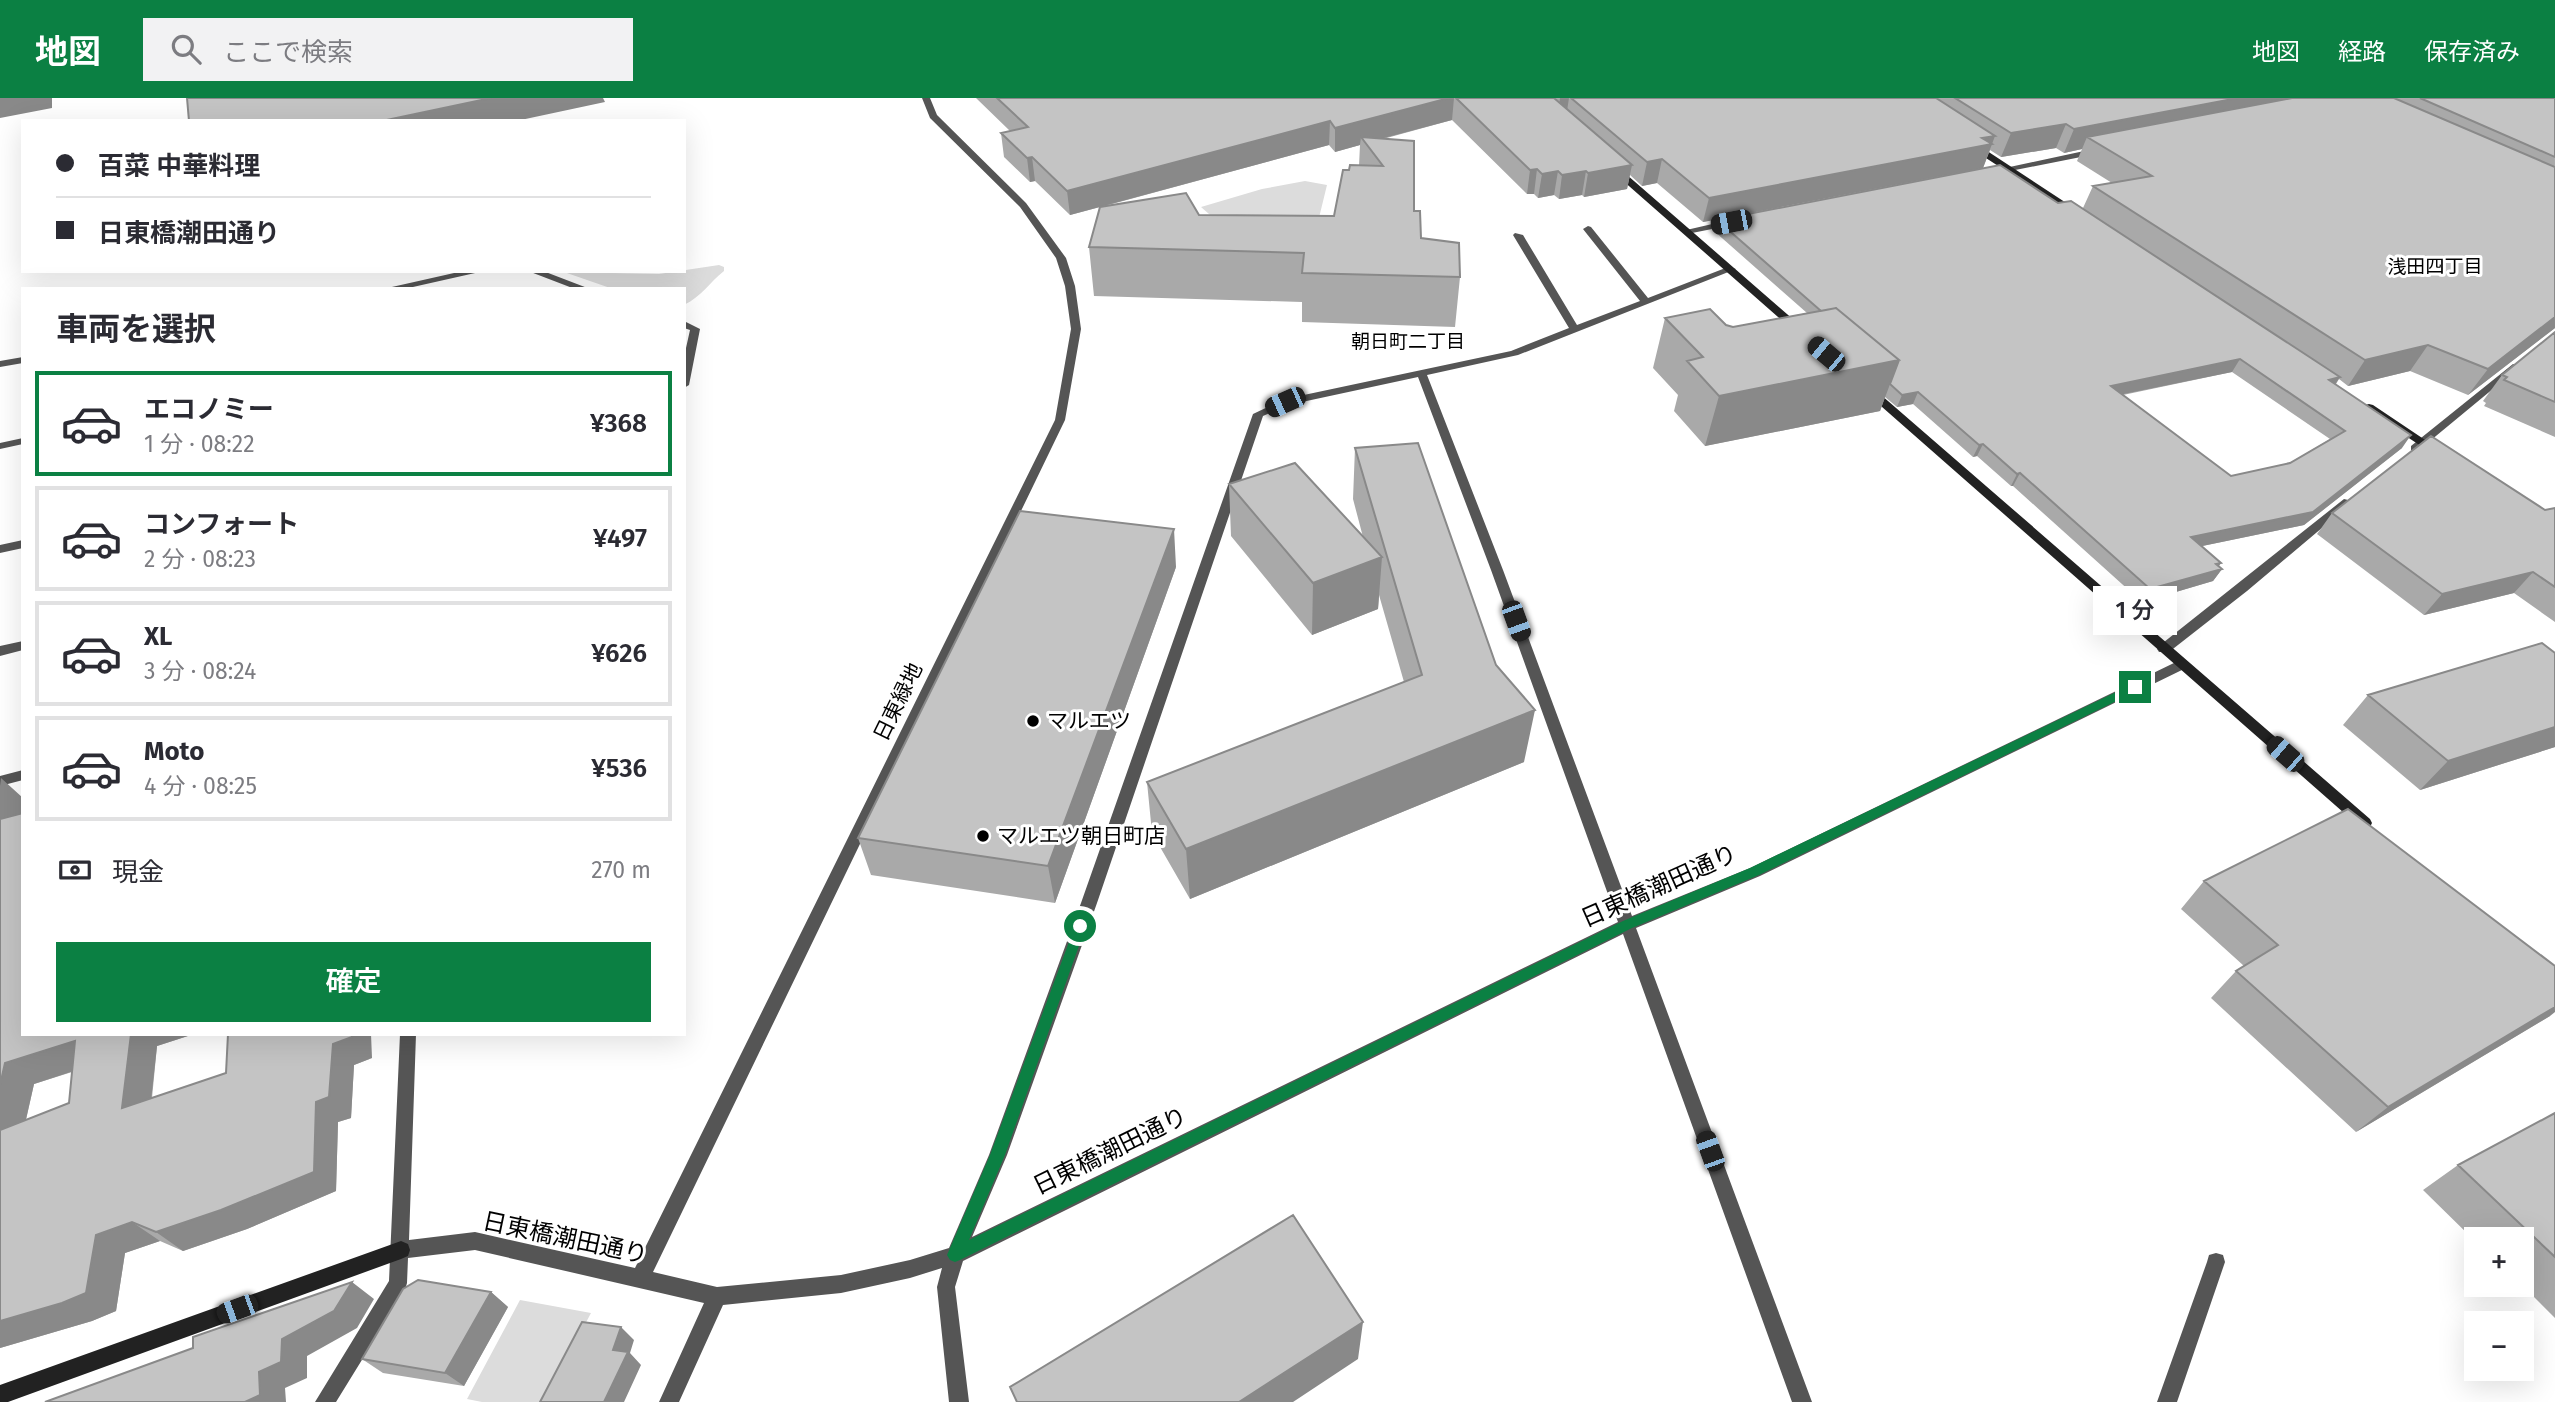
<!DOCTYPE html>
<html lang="ja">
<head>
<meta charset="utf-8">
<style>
	:root { --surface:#fff; --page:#f2f2f3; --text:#2b2b33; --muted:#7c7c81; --line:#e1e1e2; --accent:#0b8043 }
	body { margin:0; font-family:"Fira Sans","Noto Sans JP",sans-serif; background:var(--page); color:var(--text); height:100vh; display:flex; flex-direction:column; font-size:26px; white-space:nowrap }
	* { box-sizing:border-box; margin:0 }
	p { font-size:23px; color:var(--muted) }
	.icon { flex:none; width:38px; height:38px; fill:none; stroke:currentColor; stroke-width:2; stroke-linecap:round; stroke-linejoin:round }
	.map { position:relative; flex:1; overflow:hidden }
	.sheet { position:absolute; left:21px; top:189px; width:665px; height:749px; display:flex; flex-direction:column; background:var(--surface); border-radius:0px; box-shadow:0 7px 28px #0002 }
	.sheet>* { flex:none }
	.top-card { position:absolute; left:21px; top:21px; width:665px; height:154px; border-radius:0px; box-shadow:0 7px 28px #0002; display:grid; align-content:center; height:154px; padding:0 35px; background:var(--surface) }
	.fabs { position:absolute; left:2464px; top:1129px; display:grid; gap:14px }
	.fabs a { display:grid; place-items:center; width:70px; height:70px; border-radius:0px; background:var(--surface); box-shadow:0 7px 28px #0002; font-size:35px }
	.end { position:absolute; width:32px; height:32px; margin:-16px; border:9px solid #0b8043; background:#fff; box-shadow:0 0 0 4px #fff }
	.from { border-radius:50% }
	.bubble { position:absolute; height:49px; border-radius:0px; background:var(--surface); box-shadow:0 7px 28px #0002; font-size:23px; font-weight:600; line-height:49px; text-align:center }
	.car { position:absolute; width:21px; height:42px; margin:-21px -10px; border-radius:9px; box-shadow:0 0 5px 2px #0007; background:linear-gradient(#222 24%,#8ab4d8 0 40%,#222 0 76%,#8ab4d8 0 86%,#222 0) }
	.top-card b { display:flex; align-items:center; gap:24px; height:66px; font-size:26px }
	.top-card b+b { border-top:2px solid var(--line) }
	.top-card i { width:18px; height:18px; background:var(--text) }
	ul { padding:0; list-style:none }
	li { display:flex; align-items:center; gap:21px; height:105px; margin:0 14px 10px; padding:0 21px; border:4px solid var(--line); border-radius:0px }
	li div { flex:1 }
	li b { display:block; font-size:26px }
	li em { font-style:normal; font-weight:600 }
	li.selected { border-color:var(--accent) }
	li>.icon { width:63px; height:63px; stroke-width:1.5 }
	h2 { padding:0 35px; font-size:32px; line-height:84px }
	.pay { display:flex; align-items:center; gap:18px; height:77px; padding:0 35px; font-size:26px }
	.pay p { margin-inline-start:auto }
	.primary-button { display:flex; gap:14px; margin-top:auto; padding:14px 35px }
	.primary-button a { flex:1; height:80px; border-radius:0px; background:var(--accent); color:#fff; font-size:28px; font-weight:600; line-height:80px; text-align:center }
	header { display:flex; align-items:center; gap:42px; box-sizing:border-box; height:98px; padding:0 35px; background:var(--accent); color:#fff }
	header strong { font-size:33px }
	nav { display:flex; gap:38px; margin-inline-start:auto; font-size:24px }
	.search { width:490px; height:63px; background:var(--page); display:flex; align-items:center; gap:18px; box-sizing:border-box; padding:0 24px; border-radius:0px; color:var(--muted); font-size:26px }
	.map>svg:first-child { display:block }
</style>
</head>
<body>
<header>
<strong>地図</strong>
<div class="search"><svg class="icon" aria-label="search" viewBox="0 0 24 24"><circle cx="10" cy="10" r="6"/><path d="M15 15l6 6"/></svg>ここで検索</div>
<nav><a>地図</a><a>経路</a><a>保存済み</a></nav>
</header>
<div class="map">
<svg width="2555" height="1304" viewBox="0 0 2555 1304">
	<rect width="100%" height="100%" fill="#fff"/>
	<!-- green -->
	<path fill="#dcdcdc" d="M 1305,83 L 1327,87 L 1316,132 L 1250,152 L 1201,109 L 1262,91 Z
		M 719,167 L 724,169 L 724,173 C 709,185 702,198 684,207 L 684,191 L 613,191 L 564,174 L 659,176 Z
		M 520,1202 L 591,1215 L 544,1304 L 482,1304 L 467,1301 Z"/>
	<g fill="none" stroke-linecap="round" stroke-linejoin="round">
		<!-- street -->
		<path fill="#555" fill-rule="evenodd" d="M 922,0 L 930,0 L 937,17 L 1026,105 L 1066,160 L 1075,188 L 1081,231 L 1065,322 L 653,1174 L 717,1189 L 841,1177 L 910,1162 L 949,1150 L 989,1057 L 1081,805 L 1253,316 L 1285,301 L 1511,253 L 1569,230 L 1513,137 L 1515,135 L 1523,137 L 1577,227 L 1640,203 L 1583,131 L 1588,128 L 1591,129 L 1648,200 L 1728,169 L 1736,171 L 1518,257 L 1427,277 L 1503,472 L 1632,818 L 1750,770 L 2176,564 L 2181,562 L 2188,567 L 2186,570 L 1760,778 L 1636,830 L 1812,1304 L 1792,1304 L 1623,836 L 963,1163 L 955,1189 L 969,1304 L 949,1304 L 937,1189 L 942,1170 L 910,1180 L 841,1195 L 723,1207 L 679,1304 L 659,1304 L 704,1205 L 475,1152 L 408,1160 L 407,1185 L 405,1192 L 336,1304 L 315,1304 L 389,1183 L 400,936 L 416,936 L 409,1142 L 475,1134 L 635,1170 L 1055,322 L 1071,231 L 1065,188 L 1056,160 L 1020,109 L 930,20 ZM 1418,279 L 1491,472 L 1618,824 L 972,1139 L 1007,1057 L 1097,805 L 1263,318 L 1288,307 Z
			M 2098,50 L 2101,51 L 2101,55 L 1995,76 L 1991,73 Z
			M 1734,121 L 1737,122 L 1737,126 L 1687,136 L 1682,133 Z
			M 463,173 L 484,173 L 404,191 L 383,191 Z
			M 528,173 L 543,173 L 590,191 L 575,191 Z
			M 684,223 L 700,231 L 689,287 L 684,290 L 684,259 L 690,232 L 684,230 Z
			M 23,259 L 23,265 L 0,269 L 0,263 Z
			M 2513,266 L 2517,267 L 2517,271 L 2419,352 L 2411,352 L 2411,348 Z
			M 23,340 L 23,346 L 0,351 L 0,345 Z
			M 2344,401 L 2348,402 L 2348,408 L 2247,493 L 2169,554 L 2159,554 L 2157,551 L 2159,548 Z
			M 23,442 L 23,450 L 0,455 L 0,447 Z
			M 23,543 L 23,552 L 0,558 L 0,548 Z
			M 23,672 L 23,682 L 0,688 L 0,678 Z
			M 2216,1155 L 2223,1157 L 2225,1164 L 2177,1304 L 2157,1304 L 2207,1164 L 2209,1157 Z"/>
		<!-- secondary -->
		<path fill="#222" fill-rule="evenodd" d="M 1969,45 L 1975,45 L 2080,114 L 2072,116 L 1969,49 Z
			M 1613,70 L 1619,70 L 1802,229 L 1802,233 L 1794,233 L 1613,74 Z
			M 1869,289 L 1873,290 L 2370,721 L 2372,725 L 2370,729 L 2360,729 L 1865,294 L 1865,290 Z
			M 2369,306 L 2373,307 L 2443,354 L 2437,357 L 2433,356 L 2365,311 L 2365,307 Z
			M 401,1143 L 408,1146 L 410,1152 L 408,1158 L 401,1161 L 8,1304 L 0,1304 L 0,1287 Z"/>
	</g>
	<!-- wall -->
	<path fill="#a9a9a9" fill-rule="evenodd" d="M 976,0 L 2555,0 L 2555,230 L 2468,297 L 2410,273 L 2348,288 L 2339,281 L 2336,286 L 2402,350 L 2304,427 L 2202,448 L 2221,465 L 2219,468 L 2222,471 L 2213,483 L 2142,504 L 2013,388 L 2011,388 L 1977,358 L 1973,359 L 1913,306 L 1897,309 L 1885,299 L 1880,313 L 1705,348 L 1674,313 L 1678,297 L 1653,270 L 1665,220 L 1733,229 L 1807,215 L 1714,133 L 1717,122 L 2058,105 L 2083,110 L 2093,88 L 2112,85 L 2077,63 L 2082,51 L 2064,55 L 2056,50 L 2001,59 L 1990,52 L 1983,70 L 1703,124 L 1657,85 L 1642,88 L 1630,77 L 1627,91 L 1584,99 L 1582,97 L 1559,101 L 1554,97 L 1538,100 L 1534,96 L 1527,96 L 1452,22 L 1383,41 L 1414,113 L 1421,140 L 1460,179 L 1455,229 L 1302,224 L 1302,204 L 1094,198 L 1089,149 L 1100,109 L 1070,117 L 1035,83 L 1030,84 L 1004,59 L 1001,35 L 1010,33 ZM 1329,47 L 1335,54 L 1360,47 L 1359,68 L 1349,72 L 1334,118 L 1199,117 L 1101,109 ZM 2232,274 L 2330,341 L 2290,365 L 2231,378 L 2123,297 Z
		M 2555,234 L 2555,339 L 2484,308 L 2486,305 L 2483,303 L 2502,277 Z
		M 1355,350 L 1524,664 L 1190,801 L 1152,735 L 1147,684 L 1404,584 L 1379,497 L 1378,511 L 1312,537 L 1231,438 L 1229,386 L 1363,439 L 1353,401 Z
		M 2555,410 L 2555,524 L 2514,495 L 2424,517 L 2317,436 L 2332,415 L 2545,412 Z
		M 1176,469 L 1055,805 L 871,777 L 858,740 Z
		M 2555,555 L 2555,649 L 2420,692 L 2343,627 L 2368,597 Z
		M 2204,783 L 2550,918 L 2356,1034 L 2211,900 L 2236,873 L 2244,868 L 2181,811 Z
		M 23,936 L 194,936 L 157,948 L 152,1000 L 372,960 L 354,967 L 351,1020 L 338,1024 L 336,1093 L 247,1131 L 183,1153 L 160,1143 L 125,1155 L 116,1213 L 92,1223 L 0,1250 ZM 72,974 L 69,1005 L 26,1022 L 34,986 Z
		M 2555,1015 L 2555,1220 L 2521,1186 L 2522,1186 L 2522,1141 L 2476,1141 L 2476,1144 L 2423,1092 L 2458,1067 Z
		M 491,1194 L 508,1209 L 464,1288 L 383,1275 L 362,1261 Z"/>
	<!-- shaded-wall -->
	<path fill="#898989" d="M 0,0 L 52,0 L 52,10 L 0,20 Z
		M 491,0 L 603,0 L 605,4 L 516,23 L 382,23 Z
		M 1449,0 L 1454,0 L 1452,22 L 1365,45 L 1361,39 L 1360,47 L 1335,54 L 1335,30 Z
		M 1560,0 L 1569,0 L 1567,13 L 1558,15 Z
		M 2238,0 L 2347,0 L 2087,39 L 2082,51 L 2064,55 L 2074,31 Z
		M 1330,23 L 1329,47 L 1070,117 L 1067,93 Z
		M 2066,26 L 2056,50 L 2001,59 L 2011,35 Z
		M 1995,38 L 1983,70 L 1703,124 L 1709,100 Z
		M 1032,59 L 1035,83 L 1030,84 L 1027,60 Z
		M 1662,61 L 1657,85 L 1642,88 L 1647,64 Z
		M 1632,67 L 1627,91 L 1584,99 L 1588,75 Z
		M 1537,71 L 1534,96 L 1527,96 L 1530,72 Z
		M 1558,73 L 1554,97 L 1538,100 L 1542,76 Z
		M 1586,73 L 1582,97 L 1559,101 L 1562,77 Z
		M 2555,219 L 2555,230 L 2468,297 L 2488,271 Z
		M 2428,247 L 2410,273 L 2348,288 L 2365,262 Z
		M 2240,261 L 2232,274 L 2104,300 L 2111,288 Z
		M 1899,262 L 1880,313 L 1705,348 L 1719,298 Z
		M 2340,279 L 2332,291 L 2329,282 Z
		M 1918,294 L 1913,306 L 1897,309 L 1902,297 Z
		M 2411,337 L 2402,350 L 2304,427 L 2183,452 L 2191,439 Z
		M 1983,346 L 1977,358 L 1973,359 L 1979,347 Z
		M 2020,375 L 2013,388 L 2011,388 L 2017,376 Z
		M 1174,431 L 1176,469 L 1055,805 L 1048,768 Z
		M 1382,459 L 1378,511 L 1312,537 L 1313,485 Z
		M 2221,465 L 2215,472 L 2222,471 L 2213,483 L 2142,504 L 2150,491 Z
		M 2533,474 L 2514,495 L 2424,517 L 2442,496 Z
		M 1535,612 L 1524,664 L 1190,801 L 1186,751 Z
		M 2555,629 L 2555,649 L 2420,692 L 2448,663 Z
		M 1,680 L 23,700 L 23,720 L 0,729 L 0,688 Z
		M 2555,909 L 2555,914 L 2550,918 L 2356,1034 L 2388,1009 Z
		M 131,936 L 194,936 L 157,948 L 148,1030 L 122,1010 Z
		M 352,936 L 371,936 L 372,960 L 354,967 L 351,1020 L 338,1024 L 336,1093 L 247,1131 L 183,1153 L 156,1134 L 316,1004 L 333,946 Z
		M 75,943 L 101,964 L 34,986 L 18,1056 L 0,1044 L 0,987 L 5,965 Z
		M 132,1124 L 160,1143 L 125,1155 L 116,1213 L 92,1223 L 0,1250 L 0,1223 L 96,1137 Z
		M 352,1184 L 374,1201 L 357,1230 L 307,1258 L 307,1280 L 285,1290 L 286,1304 L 245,1304 L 259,1274 L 282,1241 Z
		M 491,1194 L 508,1209 L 464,1288 L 445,1275 Z
		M 1363,1224 L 1358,1261 L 1293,1304 L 1239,1304 Z
		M 621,1229 L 634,1242 L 630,1255 L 641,1267 L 624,1304 L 604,1304 L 613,1252 Z"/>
	<!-- building -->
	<path fill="#c4c4c4" stroke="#898989" stroke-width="2" fill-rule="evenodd" d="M 187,0 L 491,0 L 382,23 L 189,23 Z
		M 997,0 L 1449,0 L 1335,30 L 1330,23 L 1067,93 L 1032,59 L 1027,60 L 1001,35 L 1028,29 Z
		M 1456,0 L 1554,0 L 1632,67 L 1588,75 L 1586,73 L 1562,77 L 1558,73 L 1542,76 L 1537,71 L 1530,72 Z
		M 1571,0 L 1936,0 L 1995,38 L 1982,40 L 1992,46 L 1709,100 L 1662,61 L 1647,64 Z
		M 1955,0 L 2238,0 L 2074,31 L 2066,26 L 2011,35 Z
		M 2292,0 L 2394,0 L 2555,69 L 2555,219 L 2488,271 L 2428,247 L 2365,262 L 2093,88 L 2152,78 L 2087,39 Z
		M 2420,0 L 2555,0 L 2555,59 Z
		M 1361,39 L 1414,43 L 1414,113 L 1420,113 L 1421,140 L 1459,145 L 1460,179 L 1302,175 L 1304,155 L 1089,149 L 1100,109 L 1186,95 L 1199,117 L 1334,118 L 1343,72 L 1349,72 L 1350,67 L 1383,68 Z
		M 2000,67 L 2058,105 L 2071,103 L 2340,279 L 2329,282 L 2411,337 L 2313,414 L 2191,439 L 2221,465 L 2216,466 L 2222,471 L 2150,491 L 2020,375 L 2017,376 L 1983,346 L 1979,347 L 1918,294 L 1902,297 L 1890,286 L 1899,262 L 1836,210 L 1821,213 L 1717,122 ZM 2240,261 L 2345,333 L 2290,365 L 2231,378 L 2111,288 Z
		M 1836,210 L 1899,262 L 1719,298 L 1687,263 L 1703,259 L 1665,220 L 1710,211 L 1726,227 L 1733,229 Z
		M 2555,234 L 2555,304 L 2504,282 L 2507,279 L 2502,277 Z
		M 2431,338 L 2545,412 L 2555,410 L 2555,489 L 2533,474 L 2442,496 L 2332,415 Z
		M 1418,345 L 1496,567 L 1535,612 L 1186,751 L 1147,684 L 1422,577 L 1355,350 Z
		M 1295,365 L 1382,459 L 1313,485 L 1229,386 Z
		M 1020,413 L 1174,431 L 1048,768 L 858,740 Z
		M 2542,545 L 2555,555 L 2555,629 L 2448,663 L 2368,597 Z
		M 2348,711 L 2555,868 L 2555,909 L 2388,1009 L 2236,873 L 2278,847 L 2204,783 Z
		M 23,715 L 23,936 L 131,936 L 122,1010 L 226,975 L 228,936 L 352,936 L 352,939 L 333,946 L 329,999 L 316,1004 L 314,1074 L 221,1112 L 156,1134 L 132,1124 L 96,1137 L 86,1195 L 62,1205 L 0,1223 L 0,1032 L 69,1005 L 75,943 L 5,965 L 0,987 L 0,721 Z
		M 2555,1015 L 2555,1159 L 2458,1067 Z
		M 1293,1117 L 1363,1224 L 1239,1304 L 1017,1304 L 1010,1289 Z
		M 418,1182 L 491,1194 L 445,1275 L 362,1261 L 403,1191 Z
		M 352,1184 L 334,1213 L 282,1241 L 281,1264 L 259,1274 L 260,1297 L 245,1304 L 45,1304 L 193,1250 L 193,1239 Z
		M 582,1224 L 621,1229 L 613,1252 L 628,1254 L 604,1304 L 540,1304 Z"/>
	<!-- route -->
	<path fill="#0b8043" d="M 2135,585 L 2139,586 L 2139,592 L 1759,777 L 1632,830 L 960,1162 L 955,1164 L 950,1162 L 947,1157 L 990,1057 L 1076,825 L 1080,823 L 1086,828 L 1005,1057 L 969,1142 L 1623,823 L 1750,770 Z"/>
	<!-- markers -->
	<g fill="#000" stroke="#fff" stroke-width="2.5">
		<circle cx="1033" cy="623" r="7"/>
		<circle cx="983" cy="738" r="7"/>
	</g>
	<g text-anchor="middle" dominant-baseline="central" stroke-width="6" stroke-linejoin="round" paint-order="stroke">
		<!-- far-neighbourhood labels -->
		<g font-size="19" fill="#000" stroke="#fff">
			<text x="2435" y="168">浅田四丁目</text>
			<text x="1408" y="243">朝日町二丁目</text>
		</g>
		<!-- street labels -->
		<g font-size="21" fill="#000" stroke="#fff">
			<text transform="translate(898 604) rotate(-64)">日東緑地</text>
		</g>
		<!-- poi labels -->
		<g font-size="21" fill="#000" stroke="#fff" text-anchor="start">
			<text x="1047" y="623">マルエツ</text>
			<text x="997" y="738">マルエツ朝日町店</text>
		</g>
		<!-- near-street labels -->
		<g font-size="24" fill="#000" stroke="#fff">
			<text transform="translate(1659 788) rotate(-24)">日東橋潮田通り</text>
			<text transform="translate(1110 1053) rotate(-26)">日東橋潮田通り</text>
			<text transform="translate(565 1140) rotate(12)">日東橋潮田通り</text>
		</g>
	</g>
</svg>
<div class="fabs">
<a>+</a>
<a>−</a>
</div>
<i class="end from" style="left:1080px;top:828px"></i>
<i class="end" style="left:2135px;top:589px"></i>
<div class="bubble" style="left:2093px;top:488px;width:84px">1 分</div>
<i class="car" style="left:1731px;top:124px;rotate:259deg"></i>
<i class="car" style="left:1826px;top:256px;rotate:310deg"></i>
<i class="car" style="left:1285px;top:304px;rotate:246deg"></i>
<i class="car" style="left:1516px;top:523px;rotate:160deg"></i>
<i class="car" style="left:2285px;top:656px;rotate:311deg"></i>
<i class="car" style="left:1710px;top:1053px;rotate:340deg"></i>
<i class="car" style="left:237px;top:1211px;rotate:250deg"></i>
<div class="top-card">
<b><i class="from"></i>百菜 中華料理</b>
<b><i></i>日東橋潮田通り</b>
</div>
<section class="sheet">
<h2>車両を選択</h2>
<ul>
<li class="selected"><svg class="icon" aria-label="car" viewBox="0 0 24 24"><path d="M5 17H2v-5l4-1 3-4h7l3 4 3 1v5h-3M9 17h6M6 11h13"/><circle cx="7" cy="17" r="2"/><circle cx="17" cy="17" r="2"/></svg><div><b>エコノミー</b><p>1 分 · 08:22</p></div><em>¥368</em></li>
<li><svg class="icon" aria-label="car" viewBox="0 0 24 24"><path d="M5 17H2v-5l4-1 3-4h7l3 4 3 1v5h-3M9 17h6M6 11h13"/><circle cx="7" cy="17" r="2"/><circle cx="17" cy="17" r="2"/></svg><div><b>コンフォート</b><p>2 分 · 08:23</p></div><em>¥497</em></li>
<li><svg class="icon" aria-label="car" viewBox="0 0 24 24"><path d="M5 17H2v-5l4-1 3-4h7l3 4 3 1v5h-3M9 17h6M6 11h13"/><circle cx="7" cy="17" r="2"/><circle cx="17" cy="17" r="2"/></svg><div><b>XL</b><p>3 分 · 08:24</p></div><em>¥626</em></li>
<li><svg class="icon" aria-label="car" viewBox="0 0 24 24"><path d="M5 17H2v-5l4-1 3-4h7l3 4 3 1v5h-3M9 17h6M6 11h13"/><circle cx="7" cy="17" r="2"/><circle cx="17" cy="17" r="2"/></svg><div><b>Moto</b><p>4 分 · 08:25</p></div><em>¥536</em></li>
</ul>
<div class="pay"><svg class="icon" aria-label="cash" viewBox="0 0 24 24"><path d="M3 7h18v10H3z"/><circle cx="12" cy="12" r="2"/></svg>現金<p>270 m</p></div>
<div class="primary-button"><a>確定</a></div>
</section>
</div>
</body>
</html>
